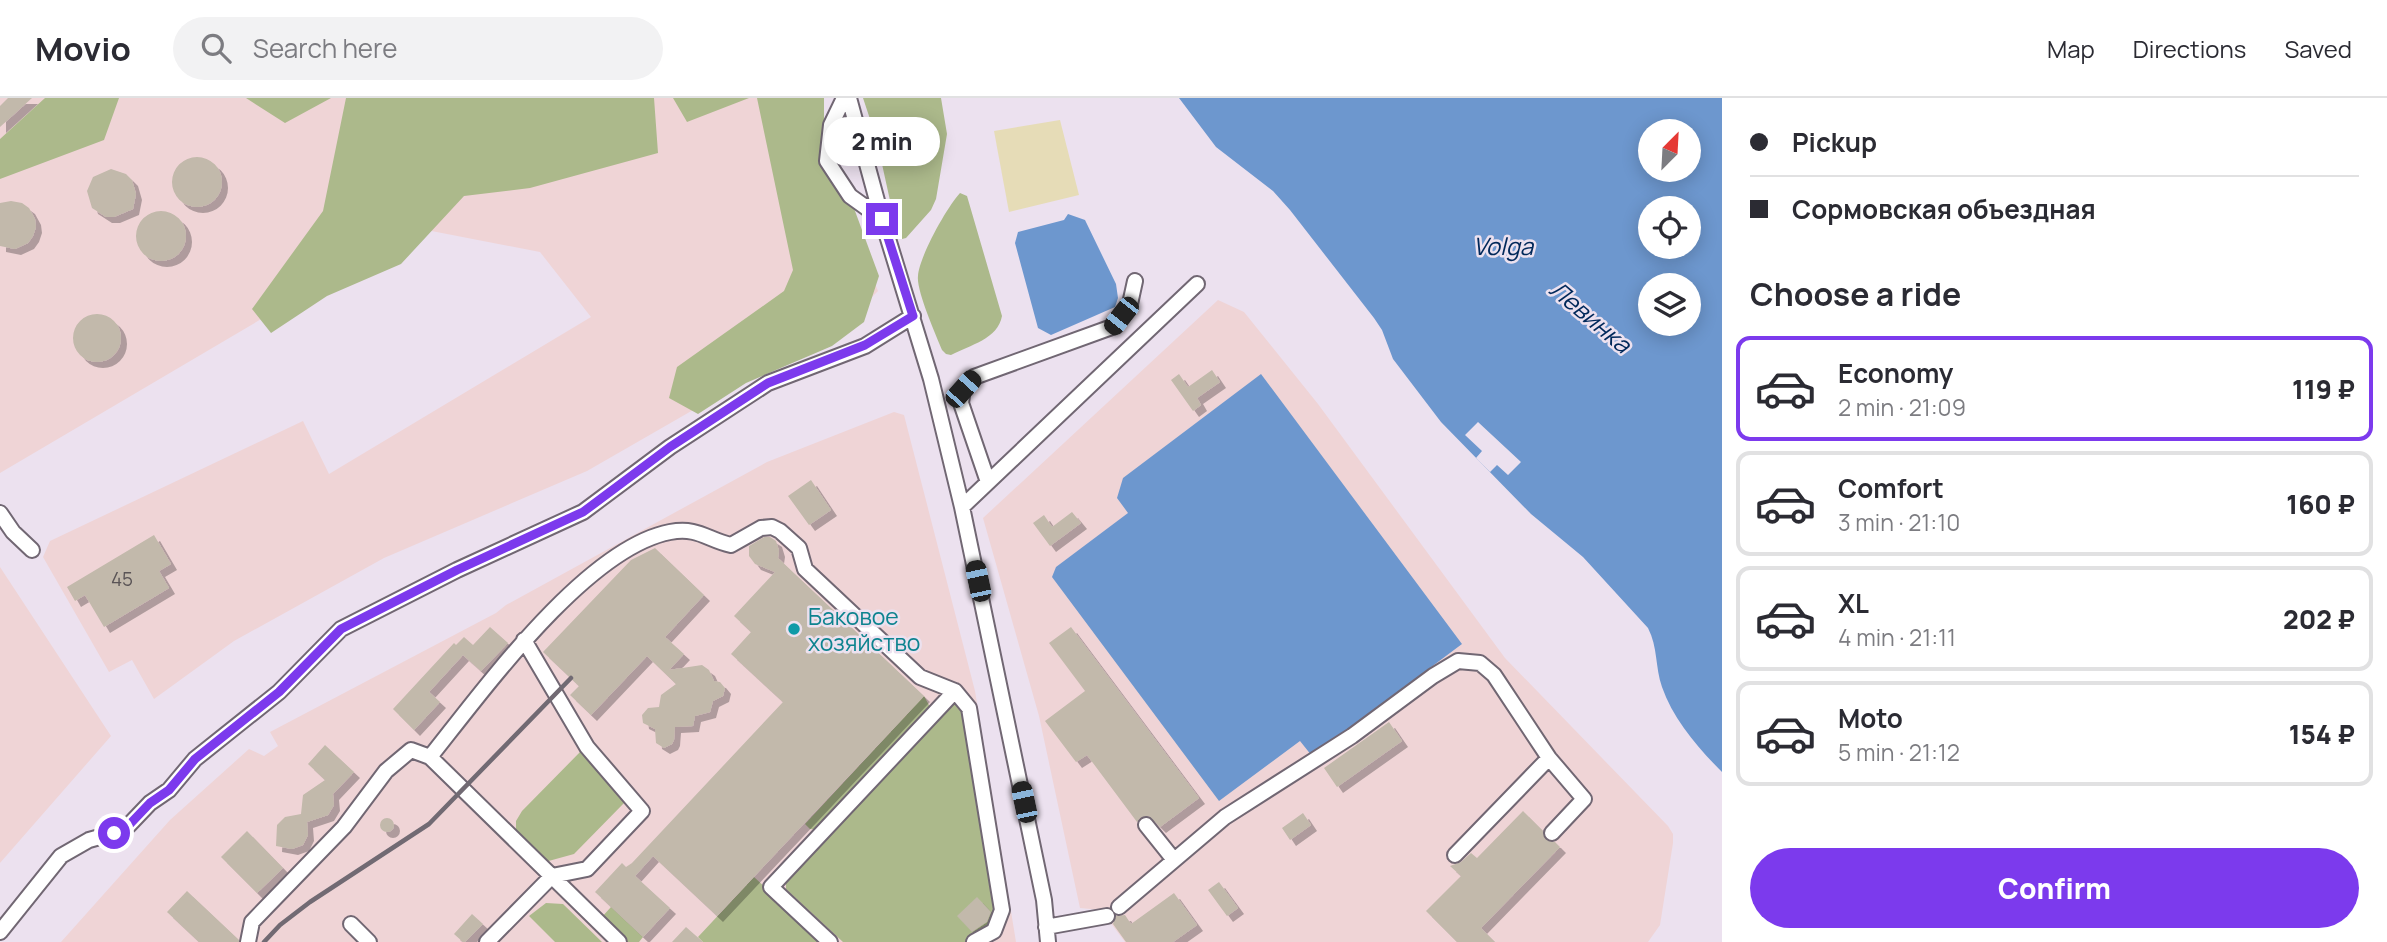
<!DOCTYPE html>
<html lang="en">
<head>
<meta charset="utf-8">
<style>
	:root { --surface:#fff; --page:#f2f2f3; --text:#2b2b33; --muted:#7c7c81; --line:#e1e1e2; --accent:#7c3aed }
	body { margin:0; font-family:Manrope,sans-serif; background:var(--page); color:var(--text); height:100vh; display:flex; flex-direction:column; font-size:26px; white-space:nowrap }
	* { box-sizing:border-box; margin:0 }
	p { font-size:23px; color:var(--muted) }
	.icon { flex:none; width:38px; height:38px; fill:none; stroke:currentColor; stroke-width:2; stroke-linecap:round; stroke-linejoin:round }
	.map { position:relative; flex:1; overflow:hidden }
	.side { display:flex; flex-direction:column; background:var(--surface); width:665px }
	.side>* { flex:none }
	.guide { display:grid; align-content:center; height:154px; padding:0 28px; background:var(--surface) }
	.needle { width:46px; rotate:24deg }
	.fabs { position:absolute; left:1638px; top:21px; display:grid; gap:14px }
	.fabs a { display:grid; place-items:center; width:63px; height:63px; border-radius:50%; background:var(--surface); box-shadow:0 4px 18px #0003; font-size:35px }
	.end { position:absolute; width:32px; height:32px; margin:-16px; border:9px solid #7c3aed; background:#fff; box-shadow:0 0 0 4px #fff }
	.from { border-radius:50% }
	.bubble { position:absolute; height:49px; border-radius:24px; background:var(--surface); box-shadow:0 4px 18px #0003; font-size:23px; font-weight:800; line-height:49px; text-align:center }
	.car { position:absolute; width:21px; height:42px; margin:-21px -10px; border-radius:9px; box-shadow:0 0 5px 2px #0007; background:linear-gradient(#222 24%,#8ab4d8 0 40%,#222 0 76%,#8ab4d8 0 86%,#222 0) }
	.guide b { display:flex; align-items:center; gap:24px; height:66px; font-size:26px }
	.guide b+b { border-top:2px solid var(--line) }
	.guide i { width:18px; height:18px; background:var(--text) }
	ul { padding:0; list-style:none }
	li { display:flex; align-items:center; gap:21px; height:105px; margin:0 14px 10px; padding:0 14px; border:4px solid var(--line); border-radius:14px }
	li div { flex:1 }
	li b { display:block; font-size:26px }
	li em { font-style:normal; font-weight:800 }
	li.on { border-color:var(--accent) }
	li>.icon { width:63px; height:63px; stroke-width:1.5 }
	h2 { padding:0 28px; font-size:32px; line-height:84px }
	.button { display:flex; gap:14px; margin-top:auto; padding:14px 28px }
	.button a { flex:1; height:80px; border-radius:42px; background:var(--accent); color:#fff; font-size:28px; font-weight:800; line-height:80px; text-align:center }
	header { display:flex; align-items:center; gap:42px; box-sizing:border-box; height:98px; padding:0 35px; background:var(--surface); border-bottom:2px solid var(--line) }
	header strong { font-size:33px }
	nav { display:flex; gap:38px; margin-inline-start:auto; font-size:24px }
	.search { width:490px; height:63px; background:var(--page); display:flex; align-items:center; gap:18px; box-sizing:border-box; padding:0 24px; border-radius:38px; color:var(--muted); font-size:26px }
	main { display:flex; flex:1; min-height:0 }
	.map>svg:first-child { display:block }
</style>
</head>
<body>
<header>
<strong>Movio</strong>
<div class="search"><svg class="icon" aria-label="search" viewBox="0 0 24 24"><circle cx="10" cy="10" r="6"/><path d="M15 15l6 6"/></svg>Search here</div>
<nav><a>Map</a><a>Directions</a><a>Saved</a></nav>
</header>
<main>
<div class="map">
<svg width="1722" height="844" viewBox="0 0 1722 844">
	<defs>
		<filter id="shadow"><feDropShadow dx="6" dy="6" stdDeviation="0" flood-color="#0004"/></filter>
	</defs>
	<rect width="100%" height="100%" fill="#ece1ef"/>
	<!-- industrial -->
	<path fill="#efd4d6" d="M 0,0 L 818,0 L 843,109 L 878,193 L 848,223 L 587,373 L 384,460 L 234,543 L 154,601 L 132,562 L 109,574 L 43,459 L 50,443 L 303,323 L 329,376 L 591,219 L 540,154 L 339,115 L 263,220 L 0,375 Z
		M 1218,202 L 1244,214 L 1318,306 L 1505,560 L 1668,728 L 1673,736 L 1673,745 L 1660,827 L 1648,844 L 1125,844 L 1101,812 L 1080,810 L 1039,618 L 983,420 Z
		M 894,314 L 904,317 L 975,593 L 1016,844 L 61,844 L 170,722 L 249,651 L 264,658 L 278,648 L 270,634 L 496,515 L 506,507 L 767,364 Z
		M 0,469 L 111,638 L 0,765 Z"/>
	<!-- green -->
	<path fill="#acb98b" d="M 45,0 L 119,0 L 104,42 L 0,81 L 0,41 Z
		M 246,0 L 331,0 L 285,25 Z
		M 346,0 L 654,0 L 658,55 L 530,90 L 464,98 L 401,166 L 327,198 L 271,235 L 252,211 L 323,113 Z
		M 673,0 L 749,0 L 687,24 Z
		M 757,0 L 824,0 L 824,29 L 879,178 L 864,224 L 832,248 L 746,285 L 698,316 L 669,300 L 677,269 L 784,193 L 793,172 Z
		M 863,0 L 941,0 L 947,36 L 936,101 L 931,112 L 906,140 L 902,141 L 898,139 L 880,57 C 881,44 898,37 908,30 L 907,24 L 904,21 L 871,24 Z
		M 960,95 L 967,98 L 1002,218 C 998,241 970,247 951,257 L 946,256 L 942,252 C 936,237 916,192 918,178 C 919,159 947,109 960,95 Z
		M 924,598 L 930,609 L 928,617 L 820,732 L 810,731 L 805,726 Z
		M 949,605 L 959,606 L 964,613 L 996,806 L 993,829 L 966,844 L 843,844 L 786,791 L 786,779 Z
		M 583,651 L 625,704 L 574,756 L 545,764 L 516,735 L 516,723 L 522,713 Z
		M 754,779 L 824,844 L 703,844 L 698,839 Z
		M 546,805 L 563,806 L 602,844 L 555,844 L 529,818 Z
		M 611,809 L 643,839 L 639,844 L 625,844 L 601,820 Z"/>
	<!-- sand -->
	<path fill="#e6dcb7" d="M 1060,22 L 1079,97 L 1009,114 L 994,33 Z"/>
	<!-- water -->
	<path fill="#6d97ce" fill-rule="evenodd" d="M 1179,0 L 1722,0 L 1722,674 C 1698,650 1673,621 1662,589 C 1655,569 1658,549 1648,530 L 1583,459 L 1531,416 L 1441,324 L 1393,261 L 1382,232 L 1374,220 L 1290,112 L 1273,93 L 1216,49 ZM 1650,33 L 1689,33 L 1689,72 L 1650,72 ZM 1650,110 L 1689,110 L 1689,149 L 1650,149 ZM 1650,187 L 1689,187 L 1689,226 L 1650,226 Z
		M 1068,116 L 1085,122 L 1116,186 L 1118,200 L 1115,209 L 1051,237 L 1038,230 L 1015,145 L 1018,134 L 1064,122 Z
		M 1261,276 L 1462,546 L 1312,658 L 1300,643 L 1219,703 L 1052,479 L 1056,469 L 1128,415 L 1117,400 L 1123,380 Z"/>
	<!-- pier -->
	<path fill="#ece1ef" d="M 1478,324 L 1521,364 L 1508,377 L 1497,367 L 1490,374 L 1476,360 L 1482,353 L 1465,337 Z"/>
	<!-- building -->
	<path fill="#c2b9ab" filter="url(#shadow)" d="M 8,0 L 32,0 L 0,29 L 0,8 Z
		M172 84a25 25 0 1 1 50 0a25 25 0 1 1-50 0Z
		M 111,71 L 126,76 L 132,82 L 136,96 L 133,111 L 114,119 L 106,119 L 92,110 L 87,93 L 93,79 Z
		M 11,103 L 22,105 L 29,110 L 35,121 L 36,129 L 33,138 L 28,145 L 15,151 L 0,148 L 0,105 Z
		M136 138a25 25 0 1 1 50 0a25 25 0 1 1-50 0Z
		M73 240a24 24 0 1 1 48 0a24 24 0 1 1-48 0Z
		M 1212,272 L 1220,284 L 1197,300 L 1201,307 L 1193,313 L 1171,282 L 1179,276 L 1188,289 Z
		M 811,382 L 831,412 L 809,427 L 788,398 Z
		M 1072,414 L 1081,425 L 1050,448 L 1033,425 L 1044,417 L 1052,429 Z
		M 154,437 L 171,466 L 159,473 L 169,490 L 104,529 L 85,497 L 75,503 L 67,489 Z
		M 764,439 L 770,439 L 776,443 L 779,453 L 778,460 L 924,598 L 717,818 L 653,758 L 635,778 L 670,810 L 643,839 L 595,794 L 622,765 L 626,769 L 632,765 L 783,604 L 731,556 L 751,534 L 734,518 L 775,474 L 755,466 L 749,458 L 749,448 Z
		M 655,450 L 704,497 L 665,539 L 684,556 L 669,572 L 702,567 L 709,572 L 714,583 L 720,584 L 725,590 L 723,598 L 713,603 L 710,614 L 695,618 L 693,628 L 675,629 L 674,642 L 672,646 L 664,650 L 656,645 L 655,631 L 643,625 L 642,617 L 648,610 L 659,609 L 661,597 L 676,586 L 647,558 L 591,617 L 570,597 L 579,588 L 543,554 L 631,462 Z
		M 490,529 L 508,545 L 481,573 L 463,557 L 429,594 L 440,604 L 414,632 L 393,611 L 454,545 L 456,547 L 464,539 L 473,547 Z
		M 1071,529 L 1199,700 L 1160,729 L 1149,718 L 1141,719 L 1137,724 L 1087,657 L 1076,664 L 1045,623 L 1085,593 L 1049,545 Z
		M 1389,624 L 1402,643 L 1337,689 L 1324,670 Z
		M 325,647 L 354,674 L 333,696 L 334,707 L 328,717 L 307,724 L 308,737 L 303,747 L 292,751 L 276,748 L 277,727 L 285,719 L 301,716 L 303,697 L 325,682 L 308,666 Z
		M 1523,713 L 1543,733 L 1545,741 L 1555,744 L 1560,749 L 1481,830 L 1495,844 L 1457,844 L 1426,813 L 1461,778 L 1450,768 L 1461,764 L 1471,755 L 1477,760 Z
		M 1303,715 L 1311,727 L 1290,742 L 1282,730 Z
		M380 727a7 7 0 1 1 14 0a7 7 0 1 1-14 0Z
		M 247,733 L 283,770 L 257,795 L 221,759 Z
		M 1219,784 L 1238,810 L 1227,818 L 1208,792 Z
		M 187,793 L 239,842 L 239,844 L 199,844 L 167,814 Z
		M 1174,795 L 1197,827 L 1173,844 L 1126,844 L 1113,826 L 1116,818 L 1125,817 L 1131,826 Z
		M 977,799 L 991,814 L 987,824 L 972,834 L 957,818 Z
		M 472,816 L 483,826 L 465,844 L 463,844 L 454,836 Z
		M 686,829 L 703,844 L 672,844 Z"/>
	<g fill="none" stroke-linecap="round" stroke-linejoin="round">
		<!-- minor casing -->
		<g stroke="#716773" stroke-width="18">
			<path id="minor" d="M 844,0 L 831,27 L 827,63 L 850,98 L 882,121
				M 849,0 L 882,121 L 931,281 L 962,409 L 1044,802 L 1048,844
				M 988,384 L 961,305 L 963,291 L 974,279 L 1112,229 L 1130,206 L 1135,183
				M 962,409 L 1197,186
				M 0,415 L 13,434 L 32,452
				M 430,659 C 482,594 586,450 670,434 C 698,429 706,441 731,447 L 761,430 L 772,429 L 780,433 L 799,450 L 805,471 L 920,579 L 955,593 L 969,610 L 1002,812 L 994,833 L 974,844
				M 1146,727 L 1174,762
				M 1455,757 L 1549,660
				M 1119,809 L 1225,719 L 1352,638 L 1433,578 L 1458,563 L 1480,565 L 1494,577 L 1549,660 L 1584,701 L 1552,735
				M 351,826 L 369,844
				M 1046,829 L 1107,818
				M 0,834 L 61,758 L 89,742 L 114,735 L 129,727 L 150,705 L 169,692 L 195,661 L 279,594 L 341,531 L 457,472 L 583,414 L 670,349 L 768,285 L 865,248 L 913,218
				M 248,844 L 252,824 L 344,729 L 386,673 L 411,652 L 430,659 L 619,844
				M 487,844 L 552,778 L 587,771 L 642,713 L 587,649 L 524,542
				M 830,844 L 771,789 L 955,593"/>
		</g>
		<!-- minor -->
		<use href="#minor" stroke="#fff" stroke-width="14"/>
		<!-- rail -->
		<path stroke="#716a73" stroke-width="4.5" d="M 264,844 L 280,827 L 310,804 L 429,726 L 571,580"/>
	</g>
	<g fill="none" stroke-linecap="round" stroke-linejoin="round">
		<!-- route -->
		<path stroke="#7c3aed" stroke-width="9" d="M 114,735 L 129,727 L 150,705 L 169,692 L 195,661 L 279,594 L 341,531 L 457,472 L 583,414 L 670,349 L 768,285 L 865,247 L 913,218 L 882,121"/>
	</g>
	<!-- markers -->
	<circle fill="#0f9aa8" stroke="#ece1ef" stroke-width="2.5" cx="794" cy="531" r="7"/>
	<g text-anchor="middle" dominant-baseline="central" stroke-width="5" stroke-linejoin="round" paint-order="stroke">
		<!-- number labels -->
		<g font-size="19" fill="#5a5456">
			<text x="122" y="481">45</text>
		</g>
		<!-- culture labels -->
		<g font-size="23" fill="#0d838f" stroke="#ece1ef" text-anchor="start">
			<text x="808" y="518">Баковое<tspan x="808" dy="26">хозяйство</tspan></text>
		</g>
		<!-- water labels -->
		<g font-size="24" font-style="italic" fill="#00285a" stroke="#ece1ef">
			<text x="1503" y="147">Volga</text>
			<text transform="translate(1591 218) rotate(40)">Левинка</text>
		</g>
	</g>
</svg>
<div class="fabs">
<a><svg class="needle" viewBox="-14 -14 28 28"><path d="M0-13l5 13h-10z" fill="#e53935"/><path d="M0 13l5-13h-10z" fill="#7c7c81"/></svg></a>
<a><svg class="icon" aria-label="locate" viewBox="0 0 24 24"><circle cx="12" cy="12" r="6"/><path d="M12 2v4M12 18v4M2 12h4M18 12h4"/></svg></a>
<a><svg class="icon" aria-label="layers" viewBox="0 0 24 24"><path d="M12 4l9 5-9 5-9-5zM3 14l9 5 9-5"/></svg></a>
</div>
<i class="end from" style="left:114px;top:735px"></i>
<i class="end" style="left:882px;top:121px"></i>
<div class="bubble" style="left:824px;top:19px;width:116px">2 min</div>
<i class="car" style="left:1121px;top:218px;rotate:218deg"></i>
<i class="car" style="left:963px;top:291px;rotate:42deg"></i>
<i class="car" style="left:978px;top:483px;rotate:348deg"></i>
<i class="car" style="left:1024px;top:704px;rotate:348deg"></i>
</div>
<section class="side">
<div class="guide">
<b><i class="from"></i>Pickup</b>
<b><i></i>Сормовская объездная</b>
</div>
<h2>Choose a ride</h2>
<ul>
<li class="on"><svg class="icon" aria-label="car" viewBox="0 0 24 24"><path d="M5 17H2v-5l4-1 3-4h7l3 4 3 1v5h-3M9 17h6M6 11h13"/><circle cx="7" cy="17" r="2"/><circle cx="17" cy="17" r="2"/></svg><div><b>Economy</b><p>2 min · 21:09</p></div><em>119 ₽</em></li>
<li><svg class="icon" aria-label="car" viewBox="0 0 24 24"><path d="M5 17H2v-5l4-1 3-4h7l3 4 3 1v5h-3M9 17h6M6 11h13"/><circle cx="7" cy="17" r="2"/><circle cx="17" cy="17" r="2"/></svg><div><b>Comfort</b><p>3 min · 21:10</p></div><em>160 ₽</em></li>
<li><svg class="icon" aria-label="car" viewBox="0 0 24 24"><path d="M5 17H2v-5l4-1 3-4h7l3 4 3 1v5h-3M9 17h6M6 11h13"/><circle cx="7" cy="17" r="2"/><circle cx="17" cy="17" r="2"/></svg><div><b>XL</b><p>4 min · 21:11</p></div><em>202 ₽</em></li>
<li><svg class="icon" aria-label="car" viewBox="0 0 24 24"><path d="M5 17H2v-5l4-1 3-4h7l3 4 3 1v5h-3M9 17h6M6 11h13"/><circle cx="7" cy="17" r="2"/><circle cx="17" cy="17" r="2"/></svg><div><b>Moto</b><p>5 min · 21:12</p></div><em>154 ₽</em></li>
</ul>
<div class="button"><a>Confirm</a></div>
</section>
</main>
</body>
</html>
